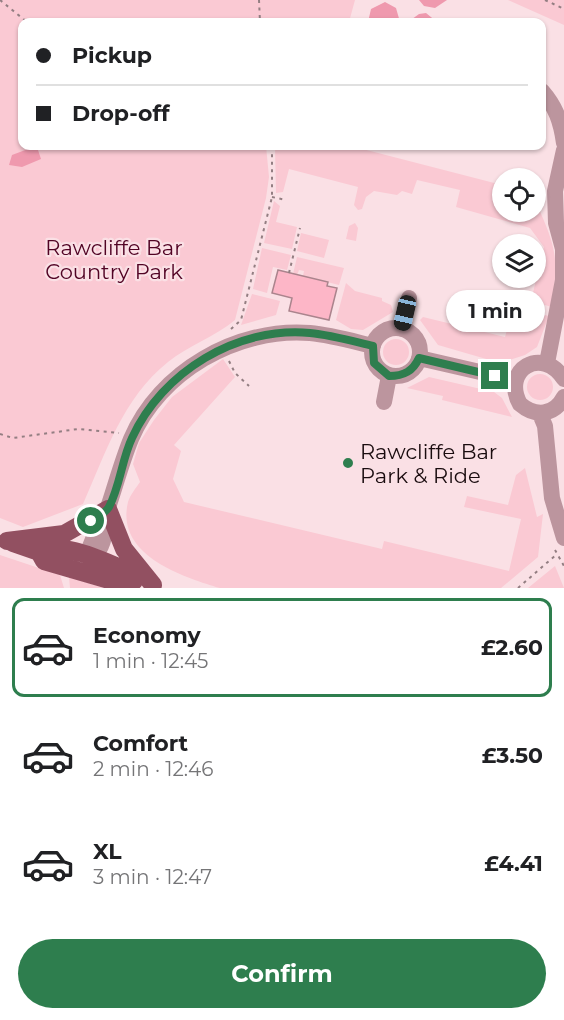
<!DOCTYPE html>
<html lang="en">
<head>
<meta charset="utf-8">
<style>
	:root { --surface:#fff; --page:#f2f2f2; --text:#202124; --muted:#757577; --line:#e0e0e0; --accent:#2e7e4e }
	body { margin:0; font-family:Montserrat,sans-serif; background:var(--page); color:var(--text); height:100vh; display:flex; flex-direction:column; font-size:22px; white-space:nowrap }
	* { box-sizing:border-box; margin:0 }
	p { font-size:20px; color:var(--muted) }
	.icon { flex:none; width:33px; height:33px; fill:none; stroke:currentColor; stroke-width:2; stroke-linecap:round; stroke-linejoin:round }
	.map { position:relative; height:588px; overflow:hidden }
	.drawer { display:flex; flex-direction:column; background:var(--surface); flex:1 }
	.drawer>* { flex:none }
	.guide { position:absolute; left:18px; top:18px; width:528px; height:132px; border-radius:12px; box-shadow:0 2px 4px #0004; display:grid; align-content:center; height:132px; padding:0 18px; background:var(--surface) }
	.controls { position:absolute; left:492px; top:168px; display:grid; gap:12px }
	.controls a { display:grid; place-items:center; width:54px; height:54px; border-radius:50%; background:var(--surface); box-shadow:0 2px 4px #0004; font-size:30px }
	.end { position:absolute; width:27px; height:27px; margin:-14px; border:8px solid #2e7e4e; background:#fff; box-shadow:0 0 0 3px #fff }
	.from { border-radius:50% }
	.bubble { position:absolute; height:42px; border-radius:21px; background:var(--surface); box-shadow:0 2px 4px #0004; font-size:20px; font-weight:700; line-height:42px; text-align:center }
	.car { position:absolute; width:18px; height:36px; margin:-18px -9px; border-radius:8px; box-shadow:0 0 4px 2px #0007; background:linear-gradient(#222 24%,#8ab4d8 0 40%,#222 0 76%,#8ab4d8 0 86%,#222 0) }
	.guide b { display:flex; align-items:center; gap:21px; height:57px; font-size:22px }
	.guide b+b { border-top:2px solid var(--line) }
	.guide i { width:15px; height:15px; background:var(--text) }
	ul { padding:10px 0 0; list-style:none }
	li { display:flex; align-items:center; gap:18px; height:99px; margin:0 12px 9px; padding:0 6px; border:3px solid transparent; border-radius:12px }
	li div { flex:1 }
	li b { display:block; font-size:22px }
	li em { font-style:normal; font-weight:700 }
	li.on { border-color:var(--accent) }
	li>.icon { width:54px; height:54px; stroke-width:1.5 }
	.button { display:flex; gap:12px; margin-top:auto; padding:12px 18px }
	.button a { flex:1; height:69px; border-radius:36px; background:var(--accent); color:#fff; font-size:24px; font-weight:700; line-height:69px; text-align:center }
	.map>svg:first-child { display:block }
</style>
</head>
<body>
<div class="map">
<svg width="564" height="588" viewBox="0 0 564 588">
	<rect width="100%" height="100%" fill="#fae0e5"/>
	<!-- green -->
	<path fill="#fac9d3" d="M 0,0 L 355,0 L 349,22 L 22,22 L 22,146 L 266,146 L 269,177 L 266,198 L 235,320 C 215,337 189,345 168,362 C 123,398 106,452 83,504 L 23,527 L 0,518 Z
		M 508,0 L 564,0 L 564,25 Z
		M 275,146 L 351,146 L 502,185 L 502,212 L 536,212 L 536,202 C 556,248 559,256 552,307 L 531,301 L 544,247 L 530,228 L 456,207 L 460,190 L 417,180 L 412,194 L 402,191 L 397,195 L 374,191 L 366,197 L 362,209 L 358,210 L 354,205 L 358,187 L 289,169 L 283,192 L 276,193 Z
		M 274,201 L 280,206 L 276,222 L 297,227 L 292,249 L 264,243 Z
		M 355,223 L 358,228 L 356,241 L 346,239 L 349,226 Z
		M 301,233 L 329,240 L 324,258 L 297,251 Z
		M 262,248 L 291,255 L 287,270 L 273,267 L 267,293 L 253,289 Z
		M 297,257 L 344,268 L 339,285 L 303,276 L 304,271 L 299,270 L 297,275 L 293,274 Z
		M 346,283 L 355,291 L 382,298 L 382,301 L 391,305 L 393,312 L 363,330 L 351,329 L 336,320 Z
		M 252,294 L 280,301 L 276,315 L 241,325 Z
		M 529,311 L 549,316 L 537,347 L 525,355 L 500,363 L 438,345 L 420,320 L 423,317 L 505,337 L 508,326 L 524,330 Z
		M383 352a13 13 0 1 1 26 0a13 13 0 1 1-26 0Z
		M 223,359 L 235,377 L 174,445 L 181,451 L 173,479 L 184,502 L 382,549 L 384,541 L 509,571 L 521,519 L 464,507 L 467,496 L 508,505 L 516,475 L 525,468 L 537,517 L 543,514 L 538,557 L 501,588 L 220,588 C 183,577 115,555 128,502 C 130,495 136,488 140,482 L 133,464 L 139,443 L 154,420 L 172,397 Z
		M527 387a13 13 0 1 1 26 0a13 13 0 1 1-26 0Z
		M 429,377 L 494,392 L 502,398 L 512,417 L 442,400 L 443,396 L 407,388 Z
		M 0,555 L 60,575 L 64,588 L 0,588 Z
		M 555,566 L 564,588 L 528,588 Z
		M 69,577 L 104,588 L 70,588 Z"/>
	<!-- water -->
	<path fill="#ef99ae" d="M 419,0 L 447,0 L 435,8 L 424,6 Z
		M 385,2 L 396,8 L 400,22 L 368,22 L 371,9 Z
		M 426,13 L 437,22 L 408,22 L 419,14 Z
		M 28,149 L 38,150 L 41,159 L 22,167 L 9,165 L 12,155 Z"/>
	<!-- building -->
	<path fill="#fdb6c7" stroke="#ab848d" stroke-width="1.5" d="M 278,270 L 328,282 L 327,286 L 337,288 L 329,320 L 289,311 L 292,298 L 272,293 Z"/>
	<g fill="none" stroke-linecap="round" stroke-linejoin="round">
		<!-- path -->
		<path stroke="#937e82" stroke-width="2" stroke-dasharray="3 4.5" stroke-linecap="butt" d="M 0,0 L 27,22
			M 259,0 L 260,22
			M 545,0 L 564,9
			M 272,197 L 286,200
			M 289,273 L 300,228
			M 231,329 L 241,320 L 272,197 L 272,146
			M 229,361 L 235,373 L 249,386
			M 0,434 L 13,438 L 78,429 L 119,433
			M 555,550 L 564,566
			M 518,588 L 557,554"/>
		<!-- minor -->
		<path stroke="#bc959e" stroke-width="16" d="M 542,91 C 556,107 561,122 564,143
			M372 352a24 24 0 1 1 48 0a24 24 0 1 1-48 0Z
			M 402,329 L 409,298
			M 419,358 L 515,380
			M 547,363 L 563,280 L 563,249 L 556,223 L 555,191 L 564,150
			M 564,379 C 542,345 501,370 520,404 C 535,417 554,416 564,397
			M 384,402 L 389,376
			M 540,414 L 545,426 L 552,498 L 564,538
			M 103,522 C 107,535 102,549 92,558 L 89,549 L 98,527 L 103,522 C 113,495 120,466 131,439 C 159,372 237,327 310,333 C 331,335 352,341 373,346"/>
		<!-- major -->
		<path stroke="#925061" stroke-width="18" d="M 7,541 L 64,534 L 108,509 L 124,549 L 153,585
			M 13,543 L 39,552 C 65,540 106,563 131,572 L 134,581
			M 39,552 L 44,561 L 126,585 L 134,581"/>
	</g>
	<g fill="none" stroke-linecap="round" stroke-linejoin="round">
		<!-- route -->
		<path stroke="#2e7e4e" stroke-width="8" d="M 91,521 C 96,517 106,513 109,507 C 120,486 122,459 132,438 C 162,372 237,326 310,333 C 331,335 352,341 373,346 L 374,363 L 389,376 C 404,376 413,371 419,358 L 495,376"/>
	</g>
	<!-- markers -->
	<circle fill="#2e7e4e" stroke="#fae0e5" stroke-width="2" cx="348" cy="463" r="6"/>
	<g text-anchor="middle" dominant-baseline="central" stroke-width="4.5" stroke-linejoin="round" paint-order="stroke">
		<!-- park labels -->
		<g font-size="21" fill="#510324" stroke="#fae0e5">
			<text x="114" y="247">Rawcliffe Bar<tspan x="114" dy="24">Country Park</tspan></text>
		</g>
		<!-- poi labels -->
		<g font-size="21" fill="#1a0c0f" stroke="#fae0e5" text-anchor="start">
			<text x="360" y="451">Rawcliffe Bar<tspan x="360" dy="24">Park &amp; Ride</tspan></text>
		</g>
	</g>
</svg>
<div class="controls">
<a><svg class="icon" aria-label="locate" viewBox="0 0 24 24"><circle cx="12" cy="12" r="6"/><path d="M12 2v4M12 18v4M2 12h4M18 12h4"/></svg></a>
<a><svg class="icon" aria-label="layers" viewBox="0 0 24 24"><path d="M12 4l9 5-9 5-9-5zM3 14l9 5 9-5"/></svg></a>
</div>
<i class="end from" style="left:91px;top:521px"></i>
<i class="end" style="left:495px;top:376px"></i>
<div class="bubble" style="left:446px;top:290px;width:99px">1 min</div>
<i class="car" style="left:405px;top:313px;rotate:193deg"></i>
<div class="guide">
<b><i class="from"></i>Pickup</b>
<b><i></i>Drop-off</b>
</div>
</div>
<section class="drawer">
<ul>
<li class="on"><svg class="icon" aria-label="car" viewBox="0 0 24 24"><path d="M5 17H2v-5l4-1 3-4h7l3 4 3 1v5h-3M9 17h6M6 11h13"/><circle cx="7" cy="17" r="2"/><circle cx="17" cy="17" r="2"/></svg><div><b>Economy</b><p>1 min · 12:45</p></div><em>£2.60</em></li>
<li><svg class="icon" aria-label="car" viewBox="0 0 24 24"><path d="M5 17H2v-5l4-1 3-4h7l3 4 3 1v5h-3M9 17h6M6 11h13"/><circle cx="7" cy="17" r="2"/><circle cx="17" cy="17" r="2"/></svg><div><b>Comfort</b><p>2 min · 12:46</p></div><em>£3.50</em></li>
<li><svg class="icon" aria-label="car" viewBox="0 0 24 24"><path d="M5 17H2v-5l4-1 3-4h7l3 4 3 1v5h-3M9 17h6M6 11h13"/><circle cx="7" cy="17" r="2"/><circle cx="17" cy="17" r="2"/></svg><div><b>XL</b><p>3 min · 12:47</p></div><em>£4.41</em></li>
</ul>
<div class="button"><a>Confirm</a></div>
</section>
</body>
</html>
